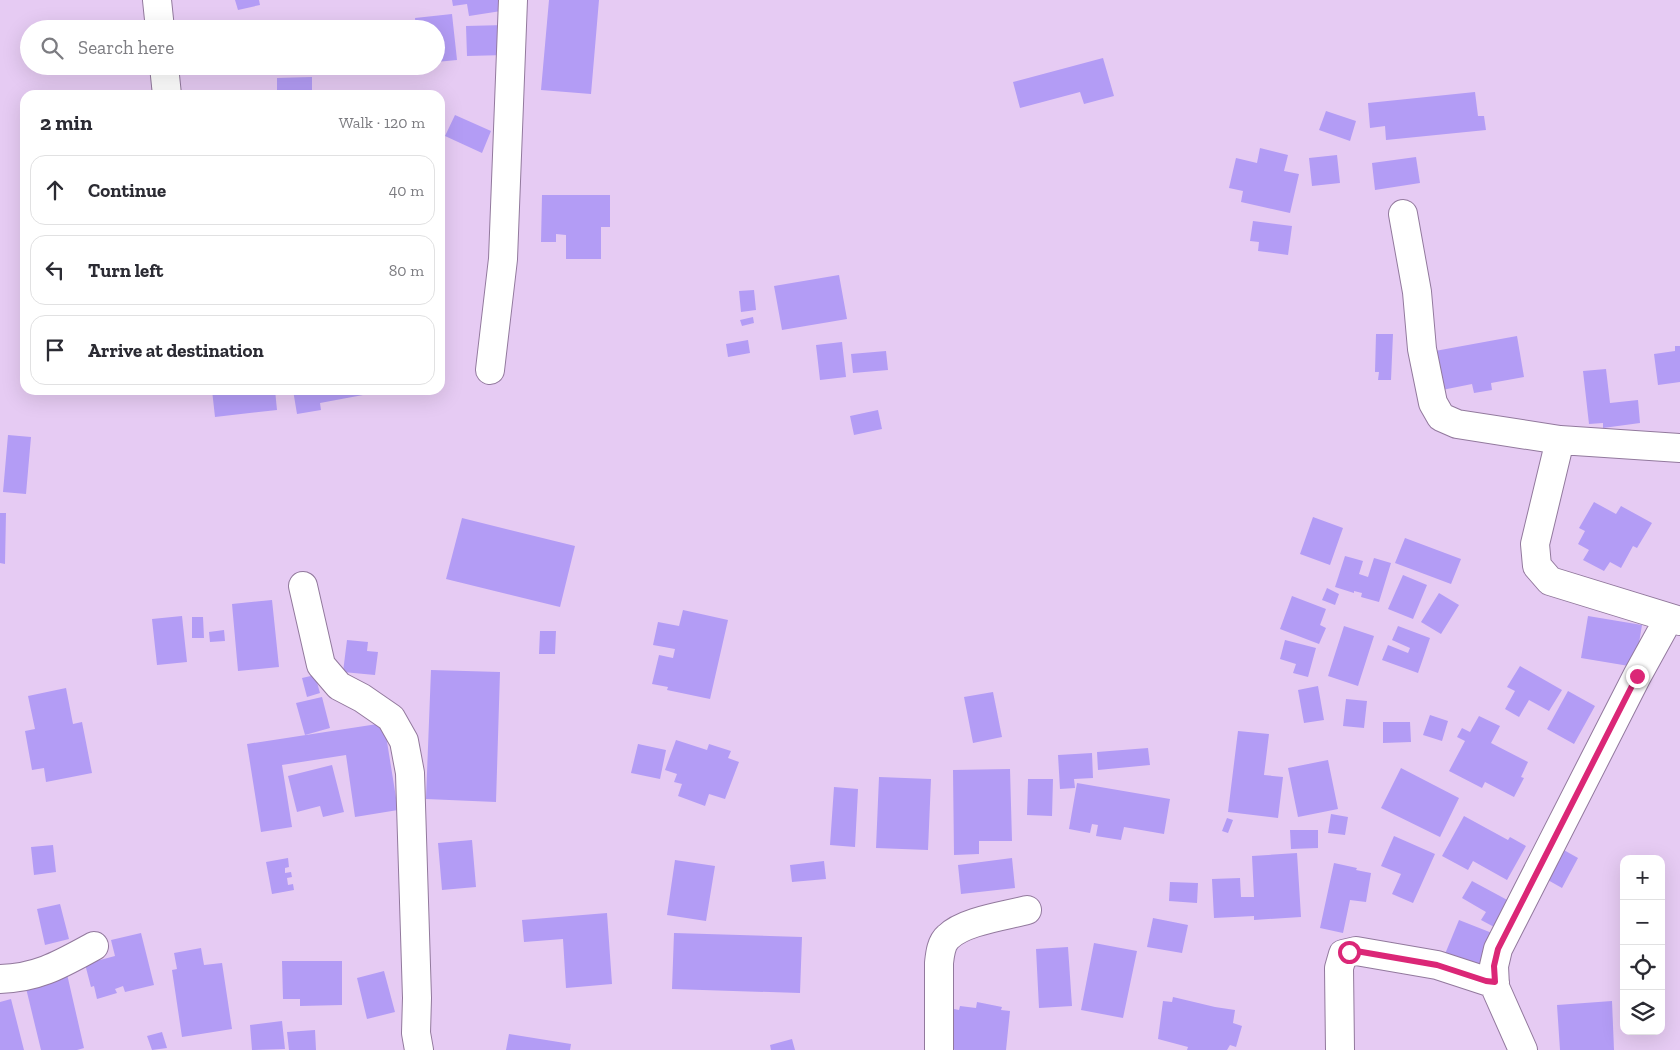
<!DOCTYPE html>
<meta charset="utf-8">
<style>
body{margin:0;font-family:"Zilla Slab",serif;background:#f2f2f3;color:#2b2b33}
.controls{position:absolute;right:15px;bottom:15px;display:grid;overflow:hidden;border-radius:10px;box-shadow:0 5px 20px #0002}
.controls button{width:45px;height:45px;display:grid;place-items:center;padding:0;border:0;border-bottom:1px solid #e1e1e2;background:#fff;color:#2b2b33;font:25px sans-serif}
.stop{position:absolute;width:15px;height:15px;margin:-11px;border:4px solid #db2777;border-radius:50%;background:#fff}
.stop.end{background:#db2777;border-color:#fff;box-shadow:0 1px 5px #0008}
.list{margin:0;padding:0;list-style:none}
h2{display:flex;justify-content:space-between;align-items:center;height:65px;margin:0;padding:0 20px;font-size:21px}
h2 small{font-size:16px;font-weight:400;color:#7c7c81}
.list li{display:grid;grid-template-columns:32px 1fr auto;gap:15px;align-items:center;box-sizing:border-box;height:70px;margin:0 10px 10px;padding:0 10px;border:1px solid #e1e1e2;border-radius:15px}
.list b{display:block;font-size:19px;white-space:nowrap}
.list em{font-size:16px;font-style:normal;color:#7c7c81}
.icon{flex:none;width:28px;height:28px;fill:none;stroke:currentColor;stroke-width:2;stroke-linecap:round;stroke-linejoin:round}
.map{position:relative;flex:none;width:1680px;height:1050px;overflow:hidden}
.search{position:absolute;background:#fff;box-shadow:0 5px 20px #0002;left:20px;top:20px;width:425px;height:55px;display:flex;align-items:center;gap:12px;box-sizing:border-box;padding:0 18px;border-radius:28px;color:#7c7c81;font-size:19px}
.panel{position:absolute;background:#fff;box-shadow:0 5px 20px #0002;left:20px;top:90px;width:425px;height:305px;border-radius:15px}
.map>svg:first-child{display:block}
.building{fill:#b39cf5}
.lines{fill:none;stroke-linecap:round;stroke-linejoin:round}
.minor-casing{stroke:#92799d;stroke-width:30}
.minor{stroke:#fff;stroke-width:28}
.route{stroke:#db2777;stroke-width:6}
</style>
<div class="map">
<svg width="1680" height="1050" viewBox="0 0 1680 1050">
<rect width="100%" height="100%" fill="#e6cbf3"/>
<path class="building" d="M235,0h24l1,5 -22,5z
M452,0h47l2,11 -32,5 -2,-12 -14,2z
M549,0h50l-8,94 -50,-4z
M452,14l5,46 -21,2v-33h-20l-1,-11z
M505,25l1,30 -39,1 -1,-30z
M1103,58l11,38 -30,8 -4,-12 -60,16 -7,-26z
M312,77v18h-35v-17z
M1475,92l3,24h6l2,14 -100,10 -1,-14 -15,2 -2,-25z
M1326,111l30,10 -6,20 -31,-11z
M455,115l36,16 -9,22 -37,-17z
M1260,148l28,7 -4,16 15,3 -9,39 -49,-11 2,-11 -14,-3 7,-30 21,5z
M1337,155l3,28 -28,3 -3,-28z
M1416,157l4,26 -45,7 -3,-27z
M542,195h68v32h-9v32h-35v-24l-10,-1v8h-15z
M1253,221l39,5 -4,29 -30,-4 1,-9 -9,-1z
M839,275l8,44 -65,11 -8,-44z
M754,290l2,20 -15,2 -2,-21z
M753,317l1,6 -12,3 -2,-6z
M1376,334h17l-2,46h-13l1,-8h-4z
M1517,336l7,41 -33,6 1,7 -18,3 -2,-9 -30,6 -7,-39z
M748,340l2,13 -22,4 -2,-13z
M842,342l4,35 -26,3 -4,-35z
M1675,346h5v36l-22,3 -4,-31 21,-3z
M886,351l2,19 -35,3 -2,-19z
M1606,369l4,34 28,-3 2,23 -37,5v-5l-14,1 -6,-53z
M212,390h63l2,20 -62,7z
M293,390h69l1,5 -43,8 1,7 -24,4z
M878,410l4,19 -28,6 -4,-19z
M8,435l23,2 -5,57 -23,-2z
M1594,502l22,12 5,-8 31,17 -15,25 -4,-2 -12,22 -11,-6 -6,9 -21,-11 6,-10 -11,-6 7,-13 -6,-3z
M0,513h6l-1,51 -5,-1z
M1313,517l30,11 -13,37 -30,-11z
M462,518l113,28 -15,61 -114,-28z
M1405,538l56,21 -10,25 -56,-21z
M1345,556l18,5 -4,13 9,3 6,-19 17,5 -12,39 -18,-5 1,-4 -8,-2v2l-19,-6z
M1403,575l24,10 -14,34 -25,-10z
M1327,588l12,6 -4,11 -13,-5z
M1439,593l20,12 -18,29 -20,-12z
M1292,596l34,13 -6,16 6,3 -7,16 -39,-15z
M272,600l7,67 -41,4 -6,-67z
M683,610l45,10 -18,79 -43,-9 1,-3 -16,-3 7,-29 14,3 2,-9 -22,-4 5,-23 21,4z
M182,616l5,46 -30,3 -5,-46z
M1588,616l54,9 -7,42 -54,-9z
M192,617h11l1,21h-12z
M1344,626l30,10 -16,50 -30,-10z
M1398,626l32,12 -12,35 -36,-13 6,-15 20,8 2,-5 -18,-8z
M224,630l1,11 -15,1 -1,-10z
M540,631h16l-1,23h-16z
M347,640l21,2 -1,9 11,1 -3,23 -32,-3z
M1285,640l31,8 -8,29 -15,-4 3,-9 -16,-5z
M1520,666l42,24 -13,21 -20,-11 -10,17 -14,-8 10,-18 -8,-4z
M431,670l69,2 -4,130 -70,-3z
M315,675l5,18 -13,4 -5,-19z
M1318,686l6,34 -20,3 -6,-33z
M66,688l7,36 9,-2 10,51 -46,9 -2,-14 -12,2 -7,-39 10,-2 -7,-33z
M1568,691l27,15 -21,38 -27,-15z
M993,692l9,45 -29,6 -9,-46z
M322,697l8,31 -25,7 -9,-32z
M1346,699l21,2 -3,27 -21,-2z
M1430,715l18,6 -6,20 -19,-6z
M1479,716l21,10 -9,17 37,19 -7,15 3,1 -10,19 -29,-15 -3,6 -33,-17 16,-30 -8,-4 5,-9 8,4z
M1383,722h27l1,20 -28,1z
M384,723l14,87 -43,7 -9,-62 -64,10 10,62 -31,5 -14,-88z
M1238,731l31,3 -5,41 19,2 -5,41 -50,-6z
M676,740l31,10 2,-6 22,7 -3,7 11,4 -14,37 -16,-5 -4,12 -27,-10 4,-12 -8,-2 3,-8 -12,-4z
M638,744l28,6 -6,29 -29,-6z
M1148,748l2,17 -52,5 -1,-18z
M1092,753l1,25 -19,1 1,9 -15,1 -2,-34z
M1328,760l10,49 -40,8 -10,-49z
M332,765l12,47 -21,5 -3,-11 -23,6 -9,-36z
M1401,768l58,30 -19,39 -59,-29z
M1010,769l2,72h-33v13l-25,1 -1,-85z
M879,777l52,2 -3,71 -52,-2z
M1028,779h25l-1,37 -25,-1z
M1077,783l93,16 -6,35 -40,-7 -3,13 -25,-4 2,-11 -6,-1 -2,9 -21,-4z
M834,787l24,2 -3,58 -25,-2z
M1331,814l17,3 -3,18 -17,-2z
M1464,816l44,24 2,-3 16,9 -19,34 -34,-19 -5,9 -26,-14z
M1227,818l6,2 -5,13 -6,-2z
M1290,830h28v18l-27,1z
M1394,836l41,18 -22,49 -21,-9 9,-20 -20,-8z
M472,840l4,47 -34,3 -4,-47z
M53,845l3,27 -22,3 -3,-28z
M1562,849l16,9 -16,30 -16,-9z
M1297,853l4,64 -47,3v-4l-40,2 -2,-39 28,-1 1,19h13l-2,-41z
M288,858l1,9 -4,1v5l6,-1 1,5 -5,1 1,7 5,-1 1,6 -22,4 -6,-32z
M1012,858l3,30 -54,6 -3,-29z
M675,860l40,6 -9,55 -39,-6z
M824,861l2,18 -34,3 -2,-17z
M1334,863l23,5 -1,2 15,3 -5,29 -16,-2 -7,33 -23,-5z
M1472,881l39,21 -15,26 -15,-8 5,-8 -24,-14z
M1170,882l28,1 -1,20 -28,-2z
M60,904l9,35 -24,6 -8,-36z
M607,913l5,71 -46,4 -3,-49 -39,3 -2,-22z
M1153,918l35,7 -6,28 -35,-6z
M1459,920l33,13 -14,34 -33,-13z
M141,933l13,52 -29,7 -2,-6 -8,3 2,4 -20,6 -3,-13 -3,1 -6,-23 30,-8 -4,-16z
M674,933l128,4 -2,56 -128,-4z
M1094,943l43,8 -14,67 -42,-8z
M1068,947l4,59 -33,2 -3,-59z
M201,948l3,17 18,-2 10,66 -50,8 -10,-67 5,-1 -3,-16z
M282,961h60v44l-42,1v-7h-17z
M384,971l11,41 -28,7 -10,-41z
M67,974l17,74 -7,2h-36l-16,-66z
M1173,997l42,10 20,3 -2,13 9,3 -6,21 -6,-2 -3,5h-40l1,-3 -30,-8 5,-38 9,1z
M11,999l13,51h-24v-48z
M1612,1001l2,49h-54l-3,-45z
M977,1002l25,5 -1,3 9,1 -4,39h-51l-8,-3 7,-38 5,1 1,-4 16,2z
M282,1021l3,28 -33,1 -2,-25z
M315,1030l1,20h-27l-2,-18z
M162,1032l5,16 -15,2 -5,-14z
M509,1034l62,10 -1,6h-64z
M792,1039l3,11h-24l-1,-5z"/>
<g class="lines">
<defs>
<path id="minor" d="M157,0l3,29
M164,66l3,29
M1403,214l14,78 5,57 11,54 8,14 16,7 103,16 120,8
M490,370l13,-111 10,-259
M1560,440l-25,104 2,22 13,15 130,40
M303,586l18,79 18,21 23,12 29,20 13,23 6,32 7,225 -1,35 3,17
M0,979c38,-1 61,-15 94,-33
M939,1050v-87c1,-9 2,-20 9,-26 16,-16 57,-21 79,-27
M1340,1050l-1,-82 4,-14 13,-3 81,14 49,16 9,1
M1523,1050l-28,-63 -1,-21 4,-17 139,-273 32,-58"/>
</defs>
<use href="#minor" class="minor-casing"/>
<use href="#minor" class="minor"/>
</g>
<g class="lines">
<path class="route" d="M1349,952l7,-1 81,14 49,16 9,1 -1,-16 4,-17 139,-273"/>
</g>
</svg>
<div class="controls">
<button>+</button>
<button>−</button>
<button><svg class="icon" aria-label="locate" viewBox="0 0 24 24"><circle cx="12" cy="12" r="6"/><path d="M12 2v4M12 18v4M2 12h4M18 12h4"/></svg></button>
<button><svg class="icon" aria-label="layers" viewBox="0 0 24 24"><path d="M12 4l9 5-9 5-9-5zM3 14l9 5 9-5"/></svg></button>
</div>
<div class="stop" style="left:1349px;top:952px"></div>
<div class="stop end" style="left:1637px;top:676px"></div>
<div class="search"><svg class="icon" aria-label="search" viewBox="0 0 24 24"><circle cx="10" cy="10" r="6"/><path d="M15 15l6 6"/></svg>Search here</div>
<section class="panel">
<h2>2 min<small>Walk · 120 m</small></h2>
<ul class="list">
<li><svg class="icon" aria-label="ahead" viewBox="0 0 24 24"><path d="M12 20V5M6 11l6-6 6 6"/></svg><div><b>Continue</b></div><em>40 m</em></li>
<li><svg class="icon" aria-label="left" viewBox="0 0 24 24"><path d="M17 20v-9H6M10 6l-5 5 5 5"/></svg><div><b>Turn left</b></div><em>80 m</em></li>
<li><svg class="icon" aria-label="arrive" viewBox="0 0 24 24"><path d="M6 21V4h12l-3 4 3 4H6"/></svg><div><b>Arrive at destination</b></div></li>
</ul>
</section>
</div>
